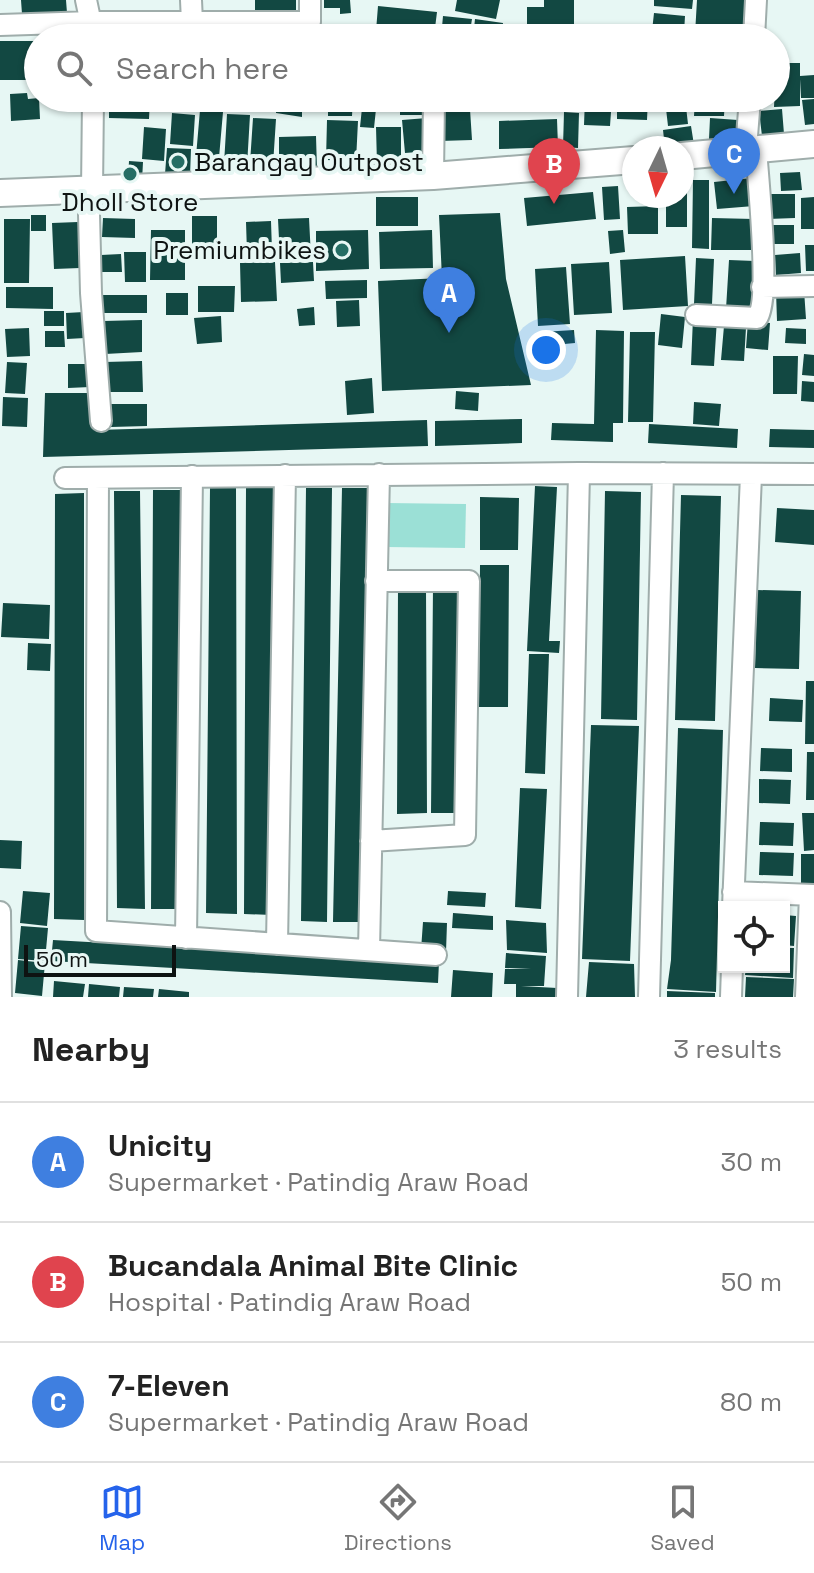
<!DOCTYPE html>
<meta charset="utf-8">
<style>
body{margin:0;font-family:"Space Grotesk",sans-serif;background:#f6f6f6;color:#222}
.controls{position:absolute;right:24px;bottom:24px;display:grid;overflow:hidden;border-radius:0px;box-shadow:0 2px 6px #0004}
.controls button{width:72px;height:72px;display:grid;place-items:center;padding:0;border:0;border-bottom:2px solid #e0e0e0;background:#fff;color:#222;font:40px sans-serif}
.compass{position:absolute;left:622px;top:136px;width:72px;height:72px;border-radius:50%;background:#fff;box-shadow:0 2px 6px #0004;rotate:185deg}
.scale{position:absolute;left:24px;bottom:20px;width:152px;box-sizing:border-box;padding-left:8px;border:4px solid #0e1312;border-top:0;font-size:22px;line-height:28px;white-space:nowrap;color:#0e1312;-webkit-text-stroke:6px #e7f7f4;paint-order:stroke}
.you{position:absolute;left:546px;top:350px;width:28px;height:28px;margin:-20px;border:6px solid #fff;border-radius:50%;background:#1a73e8;box-shadow:0 0 0 12px #1a73e833}
.badge{display:grid;place-items:center;width:52px;height:52px;border-radius:50%;background:#2563eb;color:#fff;font-size:26px;font-weight:700}
.pin{position:absolute;translate:-50% -66px;filter:drop-shadow(0 2px 4px #0008)}
.pin::after{content:'';position:absolute;top:42px;width:28px;height:24px;background:inherit;clip-path:polygon(0 0,100% 0,50% 100%)}
.list{margin:0;padding:0;list-style:none}
h2{display:flex;justify-content:space-between;align-items:center;height:104px;margin:0;padding:0 32px;font-size:34px}
h2 small{font-size:26px;font-weight:400;color:#767676}
.list li{display:grid;grid-template-columns:52px 1fr auto;gap:24px;align-items:center;box-sizing:border-box;height:120px;padding:0 32px;border-top:2px solid #e0e0e0}
.list b{display:block;font-size:30px;white-space:nowrap}
.list p{margin:0;font-size:26px;white-space:nowrap;color:#767676}
.list em{font-size:26px;font-style:normal;color:#767676}
.icon{flex:none;width:44px;height:44px;fill:none;stroke:currentColor;stroke-width:2;stroke-linecap:round;stroke-linejoin:round}
.map{position:relative;flex:none;width:814px;height:997px;overflow:hidden}
.search{position:absolute;background:#fff;box-shadow:0 2px 6px #0004;left:24px;right:24px;top:24px;height:88px;display:flex;align-items:center;gap:20px;box-sizing:border-box;padding:0 28px;border-radius:44px;color:#767676;font-size:30px}
.sheet{height:464px;background:#fff}
nav{display:flex;justify-content:space-around;align-items:center;box-sizing:border-box;height:112px;border-top:2px solid #e0e0e0;background:#fff;font-size:22px;color:#767676}
nav a{display:grid;justify-items:center;gap:4px}
nav .on{color:#2563eb}
.map>svg:first-child{display:block}
.green{fill:#9be0d6}
.building{fill:#124842}
.lines{fill:none;stroke-linecap:round;stroke-linejoin:round}
.minor-casing{stroke:#9fadab;stroke-width:24}
.major-casing{stroke:#9fadab;stroke-width:30}
.minor{stroke:#fff;stroke-width:20}
.major{stroke:#fff;stroke-width:26}
.poi-dot{fill:#256d64;stroke:#e7f7f4;stroke-width:3}
.labels{text-anchor:middle;stroke-width:8;stroke-linejoin:round;paint-order:stroke}
.poi-label{font-size:26px;fill:#0e1312;stroke:#e7f7f4;text-anchor:start}
</style>
<div class="map">
<svg width="814" height="997" viewBox="0 0 814 997">
<rect width="100%" height="100%" fill="#e7f7f4"/>
<path class="green" d="M386,503l80,1 -1,44 -79,-1z"/>
<path class="building" d="M21,0h45l1,13 -45,1z
M255,0h41v11l-41,-1z
M324,0h26l1,13 -11,1v-6h-16z
M457,0h43l-4,19 -41,-8z
M544,0h30v32h-47v-25h17z
M654,0h39l-1,9 -38,-3z
M697,0h52l-2,37 -52,-3z
M378,6l59,6 -3,24 -58,-5z
M654,13l31,3 -1,17 -32,-2z
M443,16l29,3 -3,19h-28z
M475,19l28,4 -1,15h-29z
M0,41h38v39h-38z
M776,63h24v13l14,-1v23h-13l-1,-19v27l-26,1z
M27,93l1,6 11,-1 1,21 -29,2 -1,-27z
M109,98h41l-1,21 -40,-1z
M195,98h27v10l-27,-2z
M276,98h35l-1,14h-8v5l-26,-4z
M328,98h25l-1,18h-24z
M585,98h27l-2,28 -26,-1z
M617,98h31l-1,22 -30,-1z
M685,98l3,26 -20,2 -3,-26z
M695,98h30l-1,18h-30z
M814,99v25l-9,1 -3,-25z
M400,100h30v15h-30z
M362,108l14,1 -2,19 -14,-1z
M470,109l2,31 -32,1 -2,-30z
M782,109l2,25 -22,2 -3,-25z
M200,110l23,2 -5,57 -23,-1z
M564,112l15,1 -1,35 -15,-1z
M172,113l23,2 -2,31 -23,-2z
M227,114l23,1 -3,51 -23,-2z
M253,118l23,1 -3,46 -23,-2z
M427,118l3,33 -25,2 -3,-33z
M710,118l28,2v20l-29,-1z
M557,119l1,28 -59,2v-28z
M327,120l31,1 -2,40 -30,-1z
M691,126l3,19 -29,3 -2,-18z
M144,127l22,2 -2,32 -22,-2z
M376,127h25v36l-24,1z
M316,136l1,33h-23v-14h-15v-18z
M167,148l24,1 -1,27 -25,-2z
M129,161l14,1 -1,19 -14,-1z
M800,172l2,18 -21,1 -1,-18z
M752,178l2,28 -37,3 -3,-27z
M693,180h16v69l-17,-1z
M682,184h5v43h-21v-31h16z
M618,186l2,33 -16,1 -2,-33z
M593,192l3,27 -69,7 -3,-28z
M768,194h27v24l-27,1z
M641,196h21l1,9 -22,-1z
M376,197h42v29h-42z
M814,197v32h-13v-31z
M658,206v28h-30l-1,-27z
M500,213l6,66 25,106 -149,6 -4,-110 64,-3 -3,-63z
M31,215h15v16h-15z
M192,216h25v33l-25,-1z
M103,218l32,1v19l-33,-1z
M309,218l2,39 -31,2 -2,-40z
M712,218l42,1 -1,31h-42z
M4,219h26l-1,64h-25z
M271,221l1,30 -25,2 -1,-31z
M78,222l2,46 -26,1 -2,-46z
M768,225h26v19h-26z
M151,230h34v50h-35z
M368,230l1,39 -53,2v-40z
M432,230l1,38 -53,1 -1,-37z
M623,230l2,22 -15,2 -2,-23z
M805,245h9v26h-8z
M124,252h22v30h-21z
M800,253l1,20 -25,2 -1,-20z
M121,254l1,18h-21v-17z
M685,256l3,50 -65,4 -3,-50z
M696,258l18,1 -2,45h-18z
M729,260l26,1 -3,50 -26,-2z
M275,262l2,39 -36,1 -1,-39z
M313,262l1,19 -33,2 -1,-20z
M609,262l3,51 -38,2 -3,-51z
M566,267l4,57 -32,2 -3,-57z
M367,280v18l-41,1 -1,-18z
M198,286h37l-1,26h-36z
M6,287h47v22l-47,-1z
M804,290l2,29 -29,2 -1,-30z
M166,293h22v22h-22z
M100,295h47v18h-46z
M359,300l1,26 -23,1 -1,-26z
M314,307l1,18 -16,1 -2,-17z
M44,311h20v15h-20z
M84,312l1,26 -18,1 -1,-26z
M661,314l24,3 -3,31 -24,-3z
M221,316l1,26 -25,2 -3,-26z
M693,318l24,1 -3,47 -23,-1z
M142,320v32l-37,2 -1,-33z
M748,321l22,2 -2,27 -22,-2z
M724,326l22,2 -2,33 -23,-1z
M29,328l1,28 -23,1 -2,-28z
M786,328l20,1v15l-21,-1z
M574,330l1,13 -32,3 -1,-14z
M596,330l28,1 -1,92h-10v19l-62,-2 1,-17 42,1z
M45,331h19l1,16h-20z
M630,332h25l-2,90h-25z
M804,354l10,1v21l-12,-1z
M773,356h25l-1,38h-24z
M142,361l1,31h-37l-1,-30z
M7,362l20,1 -2,31 -20,-1z
M68,364h22v23l-22,1z
M372,378l2,35 -27,2 -2,-34z
M802,381l12,1v20l-13,-1z
M456,391l23,2 -1,18 -23,-2z
M45,393h51l1,37 330,-10 1,26 -385,11z
M3,397l25,1 -1,29 -25,-1z
M694,402l27,2 -2,22 -26,-2z
M110,404h37v22l-36,1z
M522,419v24l-87,3v-25z
M649,424l89,5 -1,19 -89,-5z
M770,429l44,1v18l-45,-1z
M535,486l22,1 -8,154h11l-1,12 -32,-2z
M236,487l1,427 -31,-1 4,-425z
M246,488h29l-3,427 -28,-1z
M306,488h26l-5,434 -26,-1z
M342,488h26l-9,434h-26z
M153,490h28l-2,419h-28z
M114,491h26l5,418 -28,-1z
M605,491l36,1 -4,228 -36,-1z
M84,493v427l-30,-1 1,-425z
M681,495l40,1 -6,225 -40,-1z
M480,497l39,1 -1,52h-38z
M777,508l37,2v35l-39,-3z
M480,565h29l-1,142h-29z
M398,587l28,1 1,225 -30,1z
M433,587h26l-1,226h-27z
M757,590l44,1 -2,78 -44,-1z
M3,603l47,2 -1,34 -48,-2z
M28,643l23,1 -1,27 -23,-1z
M529,654h20l-4,120 -20,-1z
M806,681h8v63h-9z
M770,698l33,2 -1,22 -33,-1z
M591,725l48,1 -9,235 -48,-2z
M678,728l45,2 -7,262 -49,-3 4,-29z
M761,748l31,1v23l-32,-1z
M807,752h7v48h-8z
M759,779l32,1 -1,24 -31,-1z
M520,788l27,1 -6,120 -26,-2z
M802,813h12v37l-10,1z
M760,822l34,1 -1,23 -34,-1z
M0,840l22,1 -1,28 -21,-1z
M760,852l34,1 -1,23 -34,-1z
M801,854h13v30h-13z
M23,891l27,2 -3,33 -27,-3z
M448,891l38,2 -1,14 -38,-2z
M453,913l40,3v14l-41,-2z
M784,915l12,1 -2,30 -10,-1z
M506,920l40,3 1,30 -40,-3z
M423,922l24,1 -1,29 -25,-2z
M21,926l27,2 -3,33 -27,-2z
M53,940l386,22 -1,21 -387,-22z
M784,948h10l-1,30 -48,-3 1,-8h38z
M506,953l40,3 -2,30h-23l36,2 -1,9h-40v-13h-12l1,-15h26l-26,-1z
M18,960l27,3 -3,33 -27,-3z
M589,962l45,2 1,33h-49z
M453,970l40,3 -1,24h-41z
M746,977l48,2 -1,18h-48z
M54,981l31,3 -2,13h-30z
M89,984l31,3 -1,10h-31z
M124,987l30,2 -1,8h-30z
M159,989l30,3v5h-31z
M667,991l48,2v4h-48z"/>
<g class="lines">
<defs>
<path id="minor" d="M86,0l8,38
M191,0l1,22
M0,25l92,-3h218v-22
M754,38l2,-38
M93,98l-1,93 -3,23 2,79 10,128
M746,149l4,-51
M433,176l1,-78
M762,287l52,-1
M696,315l61,3c14,-17 1,-140 -1,-169
M65,478l514,-5 235,1
M98,478l-2,453 340,24
M371,841l94,-6 4,-254h-93
M733,892l81,3
M733,907l18,-432
M0,912l1,85
M186,938l6,-462
M277,944l8,-469
M369,950l10,-476
M567,997l12,-524
M649,997l14,-524
M731,997l1,-30
M806,997l4,-102"/>
<path id="major" d="M682,156l132,-12
M0,193l433,-17 201,-16"/>
</defs>
<use href="#minor" class="minor-casing"/>
<use href="#major" class="major-casing"/>
<use href="#minor" class="minor"/>
<use href="#major" class="major"/>
</g>
<g class="poi-dot">
<circle cx="178" cy="162" r="8"/>
<circle cx="130" cy="174" r="8"/>
<circle cx="342" cy="250" r="8"/>
</g>
<g class="labels">
<g class="poi-label">
<text x="194" y="171">Barangay Outpost</text>
<text x="130" y="211" text-anchor="middle">Dholl Store</text>
<text x="326" y="259" text-anchor="end">Premiumbikes</text>
</g>
</g>
</svg>
<div class="controls">
<button><svg class="icon" aria-label="locate" viewBox="0 0 24 24"><circle cx="12" cy="12" r="6"/><path d="M12 2v4M12 18v4M2 12h4M18 12h4"/></svg></button>
</div>
<svg class="compass" viewBox="-18 -18 36 36"><path d="M0-13l5 13h-10z" fill="#e53935"/><path d="M0 13l5-13h-10z" fill="#767676"/></svg>
<div class="scale">50 m</div>
<div class="you"></div>
<div class="pin badge" style="left:449px;top:333px;background:#3f7fe0">A</div>
<div class="pin badge" style="left:554px;top:204px;background:#e0444e">B</div>
<div class="pin badge" style="left:734px;top:194px;background:#3f7fe0">C</div>
<div class="search"><svg class="icon" aria-label="search" viewBox="0 0 24 24"><circle cx="10" cy="10" r="6"/><path d="M15 15l6 6"/></svg>Search here</div>
</div>
<section class="sheet">
<h2>Nearby<small>3 results</small></h2>
<ul class="list">
<li><span class="badge" style="background:#3f7fe0">A</span><div><b>Unicity</b><p>Supermarket · Patindig Araw Road</p></div><em>30 m</em></li>
<li><span class="badge" style="background:#e0444e">B</span><div><b>Bucandala Animal Bite Clinic</b><p>Hospital · Patindig Araw Road</p></div><em>50 m</em></li>
<li><span class="badge" style="background:#3f7fe0">C</span><div><b>7-Eleven</b><p>Supermarket · Patindig Araw Road</p></div><em>80 m</em></li>
</ul>
</section>
<nav>
<a class="on"><svg class="icon" aria-label="map" viewBox="0 0 24 24"><path d="M3 6l6-2 6 2 6-2v14l-6 2-6-2-6 2zM9 4v14M15 6v14"/></svg>Map</a>
<a><svg class="icon" aria-label="directions" viewBox="0 0 24 24"><path d="M12 3l9 9-9 9-9-9zM9 14v-3h6M13 9l2 2-2 2"/></svg>Directions</a>
<a><svg class="icon" aria-label="saved" viewBox="0 0 24 24"><path d="M7 4h10v16l-5-4-5 4z"/></svg>Saved</a>
</nav>
